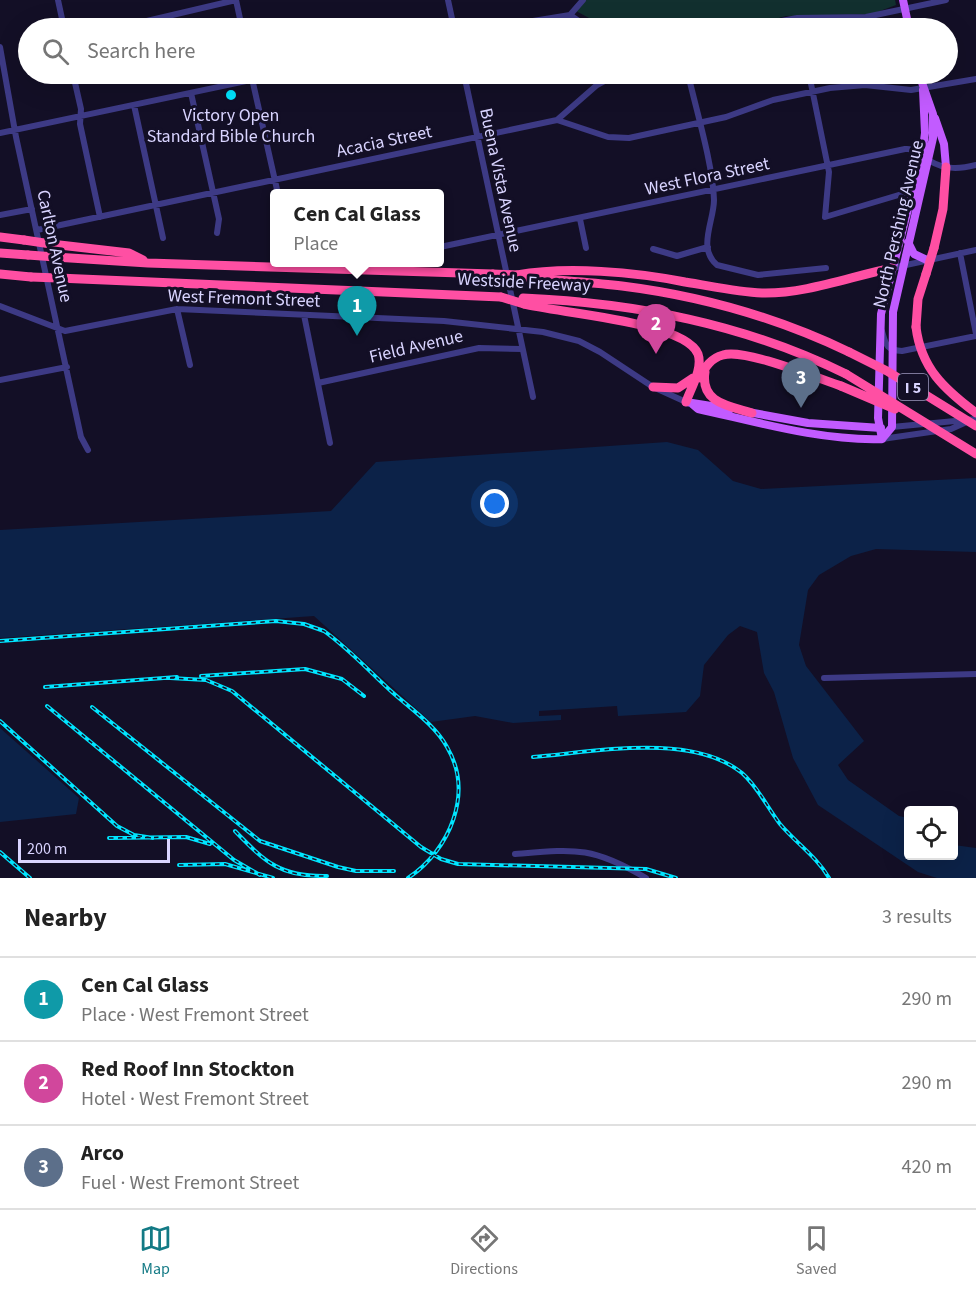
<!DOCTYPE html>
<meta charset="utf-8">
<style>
body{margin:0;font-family:"Source Sans 3",sans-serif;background:#f2f2f2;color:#222}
.controls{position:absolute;right:18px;bottom:18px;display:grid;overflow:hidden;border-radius:6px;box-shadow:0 6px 24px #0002}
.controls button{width:54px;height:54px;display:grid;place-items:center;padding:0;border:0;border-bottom:2px solid #e0e0e0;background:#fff;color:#222;font:30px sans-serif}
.scale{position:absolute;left:18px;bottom:15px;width:152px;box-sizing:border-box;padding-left:6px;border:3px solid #d9d4ff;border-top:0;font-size:16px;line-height:21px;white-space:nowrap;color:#d9d4ff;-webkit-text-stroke:4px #130f26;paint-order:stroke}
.you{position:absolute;left:495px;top:504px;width:21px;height:21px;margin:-15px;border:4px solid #fff;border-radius:50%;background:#1a73e8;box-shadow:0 0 0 9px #1a73e833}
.badge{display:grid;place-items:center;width:39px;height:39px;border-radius:50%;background:#137a85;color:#fff;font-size:20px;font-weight:700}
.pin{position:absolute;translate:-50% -50px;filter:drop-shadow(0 2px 3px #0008)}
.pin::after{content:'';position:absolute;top:32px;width:21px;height:18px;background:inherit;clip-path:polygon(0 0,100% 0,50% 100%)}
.popup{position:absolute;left:270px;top:189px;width:174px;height:78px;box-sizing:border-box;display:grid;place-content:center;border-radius:6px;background:#fff;filter:drop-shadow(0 2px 4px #0005);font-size:20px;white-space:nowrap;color:#767676}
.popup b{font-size:22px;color:#222}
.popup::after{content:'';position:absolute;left:50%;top:100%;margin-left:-12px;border:12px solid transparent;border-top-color:#fff}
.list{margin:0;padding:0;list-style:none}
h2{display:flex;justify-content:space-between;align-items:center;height:78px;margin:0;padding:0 24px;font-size:26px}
h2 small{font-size:20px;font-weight:400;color:#767676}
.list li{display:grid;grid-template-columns:39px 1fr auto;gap:18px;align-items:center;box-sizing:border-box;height:84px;padding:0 24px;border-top:2px solid #e0e0e0}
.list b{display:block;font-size:22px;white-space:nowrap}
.list p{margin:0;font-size:20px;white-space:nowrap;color:#767676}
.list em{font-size:20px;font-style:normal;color:#767676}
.icon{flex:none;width:33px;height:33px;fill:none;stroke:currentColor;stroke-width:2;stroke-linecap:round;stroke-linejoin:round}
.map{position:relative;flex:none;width:976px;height:878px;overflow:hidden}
.search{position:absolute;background:#fff;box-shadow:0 6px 24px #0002;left:18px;right:18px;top:18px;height:66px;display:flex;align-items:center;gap:15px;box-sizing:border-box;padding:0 21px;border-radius:33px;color:#767676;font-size:22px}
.sheet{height:330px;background:#fff}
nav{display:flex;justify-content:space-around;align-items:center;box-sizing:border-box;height:84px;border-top:2px solid #e0e0e0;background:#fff;font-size:16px;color:#767676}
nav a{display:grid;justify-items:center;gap:3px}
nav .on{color:#137a85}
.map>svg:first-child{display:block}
.green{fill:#12302f}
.water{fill:#0c2248}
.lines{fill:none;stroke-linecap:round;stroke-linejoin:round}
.minor{stroke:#3d3a85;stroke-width:6}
.major{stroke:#c25bff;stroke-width:8}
.highway{stroke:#ff4fa3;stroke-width:9}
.rail-casing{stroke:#00e5ff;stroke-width:4}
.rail{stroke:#130f26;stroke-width:1.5;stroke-dasharray:4.5;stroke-linecap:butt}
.highway-bridge{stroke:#ff4fa3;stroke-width:9}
.poi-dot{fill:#00e5ff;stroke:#130f26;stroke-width:2}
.labels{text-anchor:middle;stroke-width:6;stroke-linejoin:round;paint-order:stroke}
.shield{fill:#130f26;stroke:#9e99be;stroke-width:1.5}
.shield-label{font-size:16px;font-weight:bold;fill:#d9d4ff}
.poi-label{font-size:18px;fill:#d9d4ff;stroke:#130f26}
.street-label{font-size:18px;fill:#d9d4ff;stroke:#130f26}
</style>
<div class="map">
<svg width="976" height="878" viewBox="0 0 976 878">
<rect width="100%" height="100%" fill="#130f26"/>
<path class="green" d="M586,0h309l1,5 -24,9 -86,2 -43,12h-144l-10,-10 -13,-7z"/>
<path class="water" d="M667,442l31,8 35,31 28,8 215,-11v74l-100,-3 -25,7 -32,19 -11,15 -9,55 7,21 58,75 -26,24 10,15 51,36 9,2v38h46v-11l22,3v30h-39l-19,-6 -100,-67 -25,-47 -19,-66 -10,-19 -7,-41 -17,-6 -12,9 -24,30 -4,31 -14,16 -68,4 -1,-10 -78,5v5l22,-1v5l-48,3 -38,-7 -44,6 -117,-106 -314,22v-108l331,-19 45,-49z
M0,728l79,70 -3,16 -76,8z"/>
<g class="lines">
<path class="minor" d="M58,0l6,28
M236,0l6,28
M448,0l6,28
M570,15l19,13
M570,15l13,-15
M797,18l2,10
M117,28l119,-28
M489,28l81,-13
M746,28l51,-10 69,-1 80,-17
M0,47l16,90 65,300 7,13
M73,74l8,35 -1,15 20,93
M251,74l27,120
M464,74l69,323
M688,74c8,35 25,91 26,126 0,21 -17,48 3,65l41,10 68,-7
M809,74l20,98 -4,45 87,-26
M191,93l28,126 -2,14
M134,105l29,133
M557,120l51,17 21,1 97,-21 47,-17 57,-12 35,-3 46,5 65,-11
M0,133l280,-59
M0,215l32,-6
M580,219l6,29
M37,230l520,-110 40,-35 20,-11
M440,247l465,-98c12,-1 15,6 25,12 15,9 30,8 46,4
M653,249l24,7 31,-9
M960,253l16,81
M892,268l84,-18
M0,306l65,25 112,-22 267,12 99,11 36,9 21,11 53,35 33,15
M177,309l13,56
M304,315l26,128
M882,331c4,14 4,19 20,20l74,-15
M0,380l67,-13
M318,383l161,-35 43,1
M892,427l84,-8
M882,439l69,-10 20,-9
M824,678l152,-4
M515,854c60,-5 77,-8 131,24"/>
<path class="major" d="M903,0l6,28
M935,118l9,26 2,23
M908,242l6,12 13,6
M686,402l44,7
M691,403l7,6c59,13 123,32 184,30
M748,412l60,11 73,5
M882,439l10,-12 1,-115 40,-174v-24l-14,-40
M882,439l-4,-21 3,-104 41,-159 3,-22 -2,-43"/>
<path class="highway" d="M0,237l24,3
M51,244l78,9 14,7
M934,248l9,-39 3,-42
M0,253l28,2
M55,257l93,6 345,11
M0,274l31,3
M517,275c50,-9 118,-3 168,7 26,4 51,10 77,11 43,1 87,-16 130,-25
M526,277c32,4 64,5 96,9 80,10 154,31 227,66
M58,278l443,19
M523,298c113,5 221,26 323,76
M524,304c33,9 160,17 174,50 5,14 -7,34 -12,48
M916,327l2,-28 8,-25
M705,372c-5,31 24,34 47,41
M700,378c5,-11 11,-20 23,-23 21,-7 94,23 118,31
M653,387l25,1 15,-10"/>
<defs>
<path id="rail" d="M0,641l276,-20 28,3 20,7c25,18 46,41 68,61 19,17 43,33 55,55 27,46 3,103 -39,131
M201,676l104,-7 37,10 22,17
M170,678l36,2 26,11 189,156 20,12 17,5 188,5 30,9
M45,687l132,-10
M47,706l187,154 26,15
M92,707l168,134 78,26 18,4h38
M0,721l117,105 17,9 19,3
M533,757c61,-5 158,-25 209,16 16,14 25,34 38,51 16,19 37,33 49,54
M235,831c31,32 46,46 92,45
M109,838l77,-1 24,7
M0,852l30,26
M179,865l46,-1 48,14"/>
</defs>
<use href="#rail" class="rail-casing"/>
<use href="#rail" class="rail"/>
<path class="highway-bridge" d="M24,240l27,4
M28,255l27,2
M493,274l24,1
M926,274l8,-26
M31,277l27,1
M501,297l23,7
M916,327c5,41 28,62 60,86
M849,352l38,19 89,55
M846,374l130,80
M841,386l54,23"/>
</g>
<circle class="poi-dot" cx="231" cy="95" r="6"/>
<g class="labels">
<rect class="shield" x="898" y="374" width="30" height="26" rx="4.5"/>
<g class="shield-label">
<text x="913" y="393">I 5</text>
</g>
<g class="poi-label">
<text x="231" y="121">Victory Open<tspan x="231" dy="21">Standard Bible Church</tspan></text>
</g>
<g class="street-label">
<text transform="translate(384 141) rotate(-12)" y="6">Acacia Street</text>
<text transform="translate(707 176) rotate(-12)" y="6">West Flora Street</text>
<text transform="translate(501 180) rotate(78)" y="6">Buena Vista Avenue</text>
<text transform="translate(898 224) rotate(-77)" y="6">North Pershing Avenue</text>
<text transform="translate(55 246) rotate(78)" y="6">Carlton Avenue</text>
<text transform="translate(524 282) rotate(3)" y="6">Westside Freeway</text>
<text transform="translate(244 298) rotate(2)" y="6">West Fremont Street</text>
<text transform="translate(416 346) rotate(-13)" y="6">Field Avenue</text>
</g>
</g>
</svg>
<div class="controls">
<button><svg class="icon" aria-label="locate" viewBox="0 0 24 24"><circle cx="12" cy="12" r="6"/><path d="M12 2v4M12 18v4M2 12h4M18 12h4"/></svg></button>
</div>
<div class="scale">200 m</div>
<div class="you"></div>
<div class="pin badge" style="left:357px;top:336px;background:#0f9aa8">1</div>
<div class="popup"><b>Cen Cal Glass</b>Place</div>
<div class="pin badge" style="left:656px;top:354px;background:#d1479c">2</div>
<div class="pin badge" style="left:801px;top:408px;background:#5c6f8a">3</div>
<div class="search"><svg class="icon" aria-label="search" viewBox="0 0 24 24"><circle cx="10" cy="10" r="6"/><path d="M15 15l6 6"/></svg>Search here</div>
</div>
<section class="sheet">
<h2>Nearby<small>3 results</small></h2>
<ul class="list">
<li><span class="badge" style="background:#0f9aa8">1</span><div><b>Cen Cal Glass</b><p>Place · West Fremont Street</p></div><em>290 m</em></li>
<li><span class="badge" style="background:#d1479c">2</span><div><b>Red Roof Inn Stockton</b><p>Hotel · West Fremont Street</p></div><em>290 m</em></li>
<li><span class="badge" style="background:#5c6f8a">3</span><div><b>Arco</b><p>Fuel · West Fremont Street</p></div><em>420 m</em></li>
</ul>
</section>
<nav>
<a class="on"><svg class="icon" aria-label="map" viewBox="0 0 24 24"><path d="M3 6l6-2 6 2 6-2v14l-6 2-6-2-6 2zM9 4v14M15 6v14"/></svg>Map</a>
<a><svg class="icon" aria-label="directions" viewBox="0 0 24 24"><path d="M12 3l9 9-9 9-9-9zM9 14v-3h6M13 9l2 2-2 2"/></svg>Directions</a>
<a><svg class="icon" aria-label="saved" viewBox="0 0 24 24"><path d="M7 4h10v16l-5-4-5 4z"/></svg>Saved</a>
</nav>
